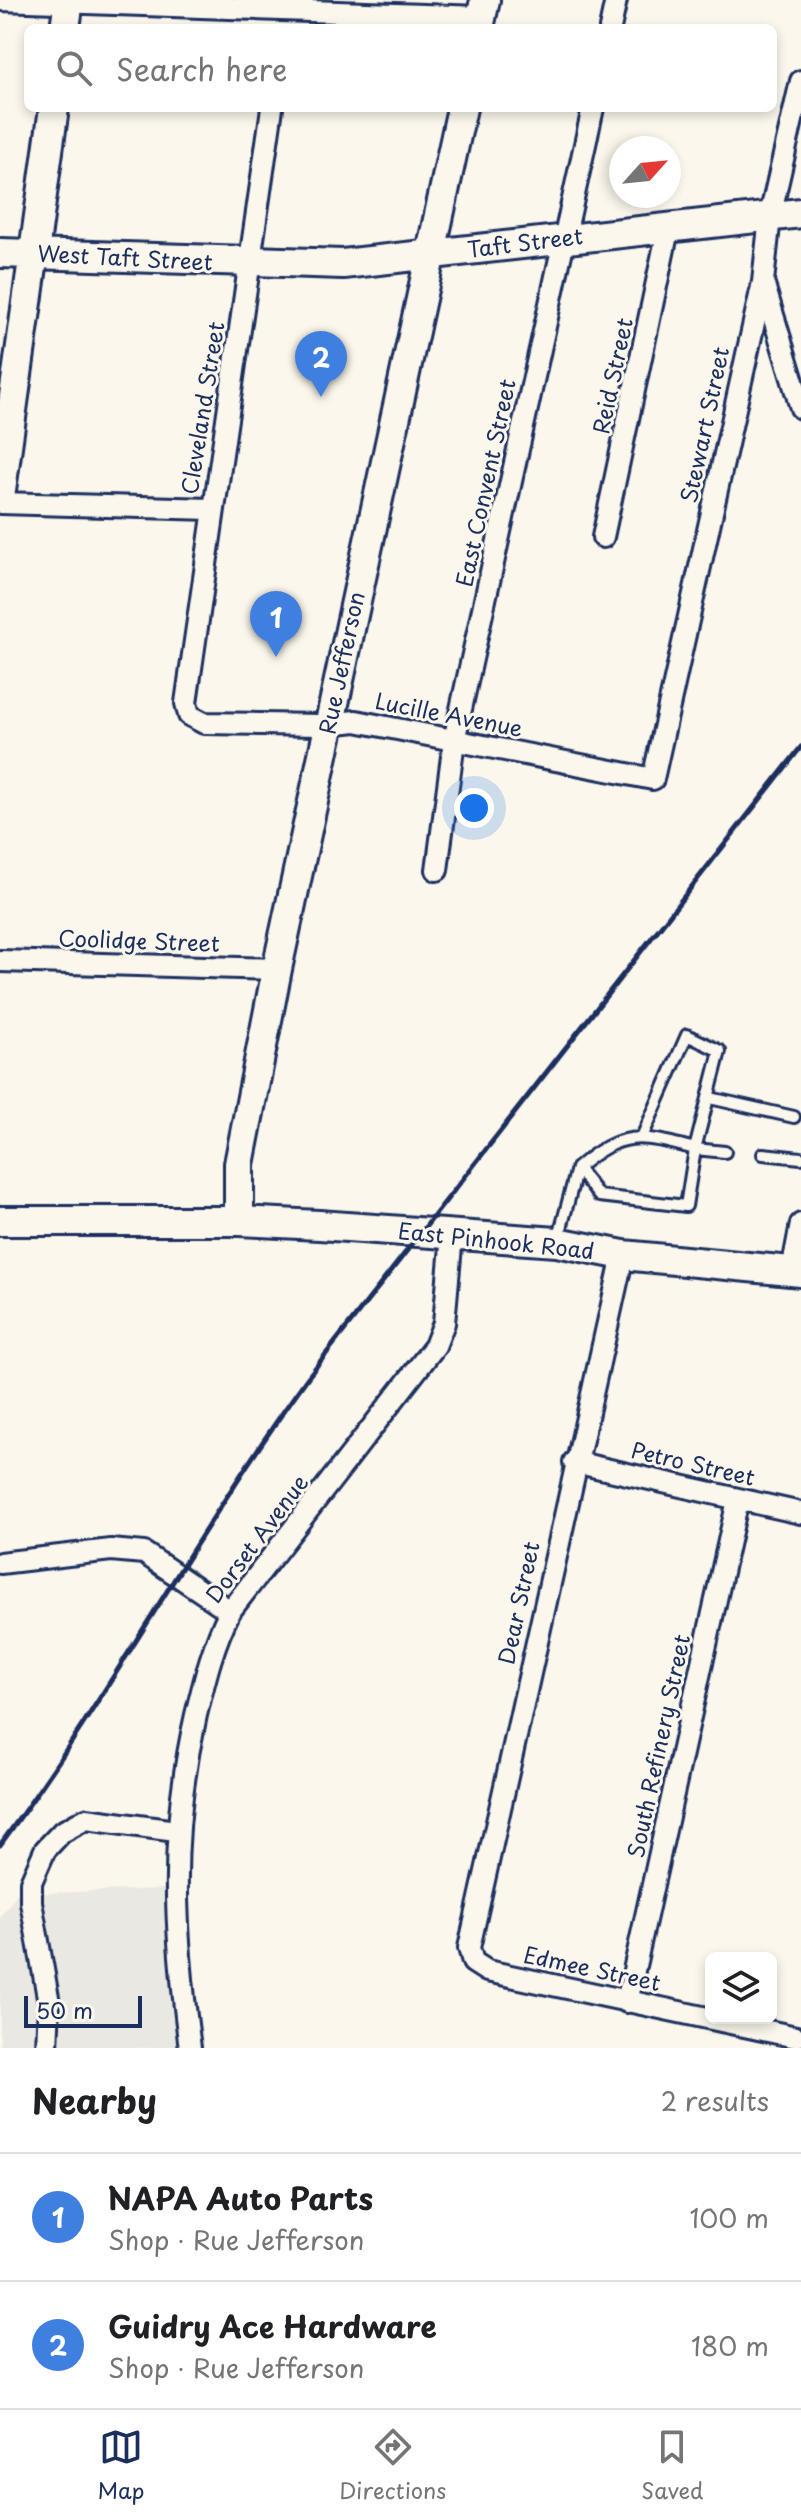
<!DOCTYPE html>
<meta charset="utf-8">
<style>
body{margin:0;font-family:"Playpen Sans",sans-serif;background:#f6f6f6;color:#202124}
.controls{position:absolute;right:24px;bottom:24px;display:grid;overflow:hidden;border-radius:12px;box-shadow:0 4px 12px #0003}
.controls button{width:72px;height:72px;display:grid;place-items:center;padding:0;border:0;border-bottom:2px solid #e0e0e0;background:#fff;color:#202124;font:40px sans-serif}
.compass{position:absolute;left:609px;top:136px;width:72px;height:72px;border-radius:50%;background:#fff;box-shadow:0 4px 12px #0003;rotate:63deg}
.scale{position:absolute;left:24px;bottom:20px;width:118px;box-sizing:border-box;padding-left:8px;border:4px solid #1b2f5e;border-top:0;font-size:22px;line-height:28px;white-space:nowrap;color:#1b2f5e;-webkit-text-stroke:6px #fbf7ec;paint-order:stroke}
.you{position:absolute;left:474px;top:808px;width:28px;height:28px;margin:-20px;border:6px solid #fff;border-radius:50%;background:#1a73e8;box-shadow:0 0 0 12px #1a73e833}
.badge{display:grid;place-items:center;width:52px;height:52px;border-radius:50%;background:#1b2f5e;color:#fff;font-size:26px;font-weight:700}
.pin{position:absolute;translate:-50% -66px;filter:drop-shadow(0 2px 4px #0008)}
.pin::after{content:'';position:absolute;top:42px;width:28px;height:24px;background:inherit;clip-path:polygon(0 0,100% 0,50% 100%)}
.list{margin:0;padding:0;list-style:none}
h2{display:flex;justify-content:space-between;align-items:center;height:104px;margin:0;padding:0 32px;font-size:34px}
h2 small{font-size:26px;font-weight:400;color:#757577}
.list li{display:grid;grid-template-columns:52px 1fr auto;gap:24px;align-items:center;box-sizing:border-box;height:128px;padding:0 32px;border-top:2px solid #e0e0e0}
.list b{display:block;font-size:30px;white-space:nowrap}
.list p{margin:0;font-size:26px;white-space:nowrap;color:#757577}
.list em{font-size:26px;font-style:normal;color:#757577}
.icon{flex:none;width:44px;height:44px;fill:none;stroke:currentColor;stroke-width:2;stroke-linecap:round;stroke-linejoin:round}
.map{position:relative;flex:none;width:801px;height:2048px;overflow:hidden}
.search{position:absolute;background:#fff;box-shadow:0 4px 12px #0003;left:24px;right:24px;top:24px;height:88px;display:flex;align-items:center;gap:20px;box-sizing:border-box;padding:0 28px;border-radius:12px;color:#757577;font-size:30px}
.sheet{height:360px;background:#fff}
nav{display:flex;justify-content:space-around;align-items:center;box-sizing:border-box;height:112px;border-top:2px solid #e0e0e0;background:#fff;font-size:22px;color:#757577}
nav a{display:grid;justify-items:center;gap:4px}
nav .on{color:#1b2f5e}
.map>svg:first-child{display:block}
.built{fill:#eae8e2}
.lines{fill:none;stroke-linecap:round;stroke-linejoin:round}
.lane-casing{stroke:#1b2f5e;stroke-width:16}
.street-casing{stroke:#1b2f5e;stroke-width:26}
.secondary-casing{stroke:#1b2f5e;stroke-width:34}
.lane{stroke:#fbf7ec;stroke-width:10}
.street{stroke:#fbf7ec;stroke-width:20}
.secondary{stroke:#fbf7ec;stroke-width:28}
.rail{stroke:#1b2f5e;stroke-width:5}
.labels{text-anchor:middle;stroke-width:6;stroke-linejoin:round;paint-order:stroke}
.street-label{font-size:22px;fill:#1b2f5e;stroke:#fbf7ec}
</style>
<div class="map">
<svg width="801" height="2048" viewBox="0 0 801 2048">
<rect width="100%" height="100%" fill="#fbf7ec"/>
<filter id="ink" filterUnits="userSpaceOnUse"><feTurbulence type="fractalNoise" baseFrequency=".0125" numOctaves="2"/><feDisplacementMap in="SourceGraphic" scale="16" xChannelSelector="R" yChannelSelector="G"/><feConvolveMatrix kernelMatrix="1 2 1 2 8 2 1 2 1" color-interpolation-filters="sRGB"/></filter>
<g filter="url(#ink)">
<path class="built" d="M189,1888l4,77 11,83h-204v-132l17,-22z"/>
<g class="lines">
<defs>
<path id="lane" d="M710,1098l84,19
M643,1135l44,-100 33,16 -25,98c-54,-14 -72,-20 -118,19l22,28 87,10 9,-57 30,3
M763,1154l38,4
M558,1240l19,-72"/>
<path id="street" d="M0,0l481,17
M610,28l6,-28
M272,108l-86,595 3,12 15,8 116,2 36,-4 297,58 110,-497 7,-66 31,-135
M763,282l38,126
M0,503l212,6
M603,537l66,-312
M437,870l17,-129 139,-633
M0,961l277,8
M623,1255l-154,693 4,14 14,9 309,66
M792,1271l9,-47
M574,1462l227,51
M0,1563l111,-13 33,3 86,58
M627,2002l111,-502
M47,2048l2,-45 -18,-101v-20l14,-32 17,-18 24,-13 90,12
M190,2048c-16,-119 -21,-215 6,-333 9,-37 17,-71 34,-104l205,-265 9,-23 8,-88"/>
<path id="secondary" d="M65,28l4,-28
M479,28l6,-28
M0,253l343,11 458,-51
M0,497l54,-389
M0,1221h239l80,4 238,17 66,13 178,17
M239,1221v-57l38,-195 185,-861"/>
</defs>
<use href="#lane" class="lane-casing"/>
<use href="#street" class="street-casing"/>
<use href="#secondary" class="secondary-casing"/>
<use href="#lane" class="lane"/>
<use href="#street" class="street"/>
<use href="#secondary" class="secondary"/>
<path class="rail" d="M0,1845c111,-151 198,-316 308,-468l493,-630"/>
</g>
</g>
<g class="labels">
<g class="street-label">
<text transform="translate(525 243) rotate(-7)" y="8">Taft Street</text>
<text transform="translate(125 258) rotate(3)" y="8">West Taft Street</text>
<text transform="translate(613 376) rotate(-78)" y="8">Reid Street</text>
<text transform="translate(203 408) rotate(-81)" y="8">Cleveland Street</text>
<text transform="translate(705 425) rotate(-78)" y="8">Stewart Street</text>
<text transform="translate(486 483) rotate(-78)" y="8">East Convent Street</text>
<text transform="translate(342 663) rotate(-78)" y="8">Rue Jefferson</text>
<text transform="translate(449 715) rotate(11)" y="8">Lucille Avenue</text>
<text transform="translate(139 941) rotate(2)" y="8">Coolidge Street</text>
<text transform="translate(496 1241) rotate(6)" y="8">East Pinhook Road</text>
<text transform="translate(693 1464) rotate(13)" y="8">Petro Street</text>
<text transform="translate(257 1539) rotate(-53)" y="8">Dorset Avenue</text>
<text transform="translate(519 1603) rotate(-78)" y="8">Dear Street</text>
<text transform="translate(659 1746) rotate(-78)" y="8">South Refinery Street</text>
<text transform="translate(592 1969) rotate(12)" y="8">Edmee Street</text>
</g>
</g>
</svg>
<div class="controls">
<button><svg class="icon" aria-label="layers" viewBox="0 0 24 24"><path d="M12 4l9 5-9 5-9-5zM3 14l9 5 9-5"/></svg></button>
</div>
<svg class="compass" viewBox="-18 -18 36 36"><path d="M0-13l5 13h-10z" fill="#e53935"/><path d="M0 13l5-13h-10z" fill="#757577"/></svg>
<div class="scale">50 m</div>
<div class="you"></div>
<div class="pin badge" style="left:276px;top:657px;background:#3f7fe0">1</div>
<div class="pin badge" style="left:321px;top:397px;background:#3f7fe0">2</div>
<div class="search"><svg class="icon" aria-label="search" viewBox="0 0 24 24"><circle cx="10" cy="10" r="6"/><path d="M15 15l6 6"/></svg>Search here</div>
</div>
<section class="sheet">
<h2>Nearby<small>2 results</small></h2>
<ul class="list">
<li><span class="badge" style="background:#3f7fe0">1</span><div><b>NAPA Auto Parts</b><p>Shop · Rue Jefferson</p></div><em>100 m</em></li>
<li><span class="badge" style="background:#3f7fe0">2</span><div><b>Guidry Ace Hardware</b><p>Shop · Rue Jefferson</p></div><em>180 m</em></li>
</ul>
</section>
<nav>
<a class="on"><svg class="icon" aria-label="map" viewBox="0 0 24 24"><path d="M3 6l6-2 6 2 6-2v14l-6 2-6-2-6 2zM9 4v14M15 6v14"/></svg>Map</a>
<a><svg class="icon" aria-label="directions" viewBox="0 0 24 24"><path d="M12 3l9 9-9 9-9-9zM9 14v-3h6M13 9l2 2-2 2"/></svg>Directions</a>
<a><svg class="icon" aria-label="saved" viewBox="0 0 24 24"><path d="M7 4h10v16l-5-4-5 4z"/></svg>Saved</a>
</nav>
